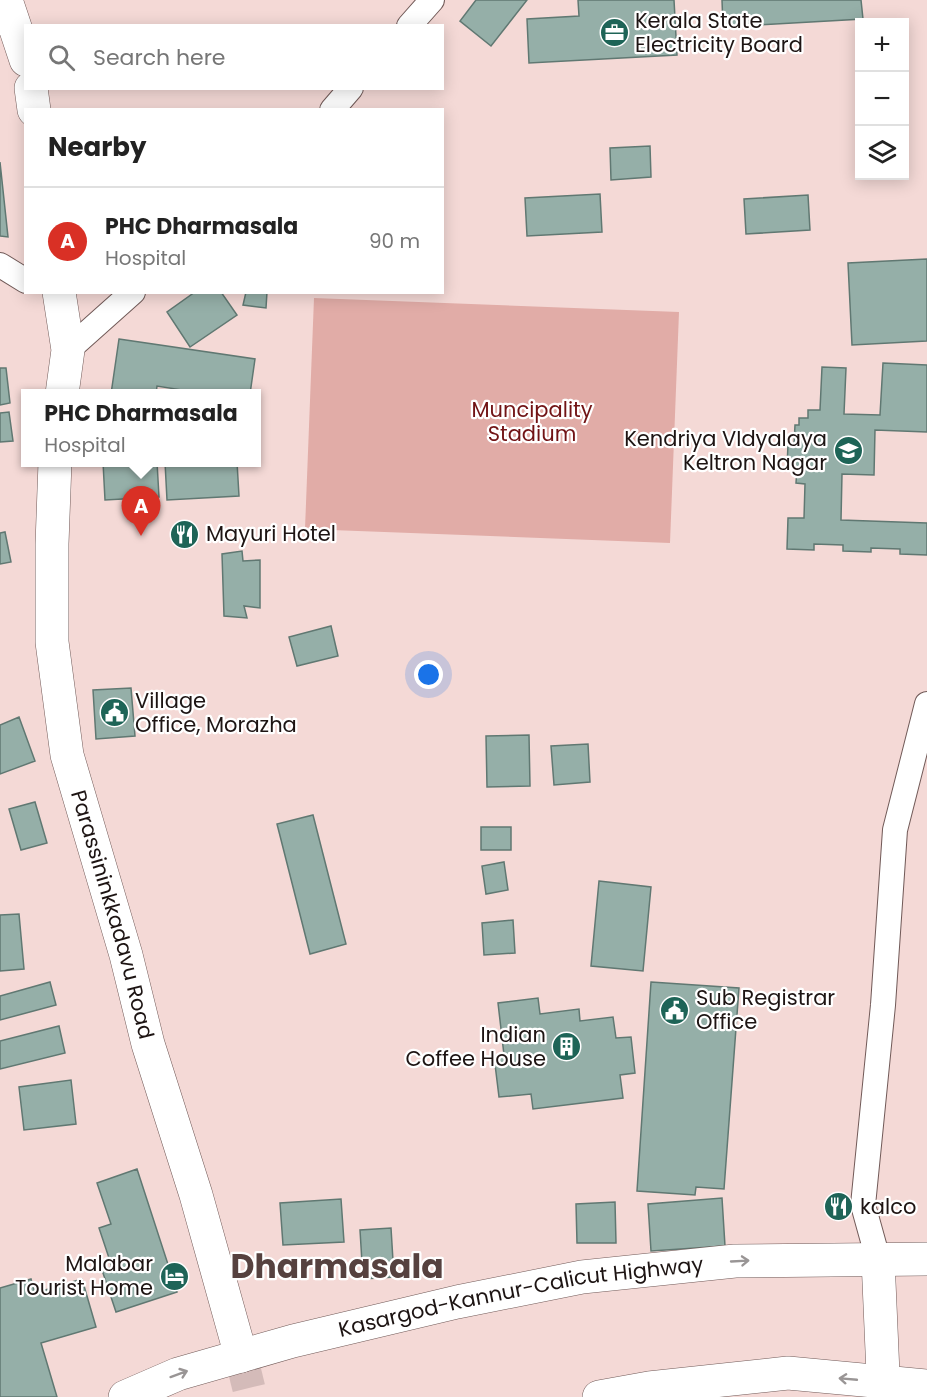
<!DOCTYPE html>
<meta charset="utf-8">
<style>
body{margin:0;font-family:Poppins,sans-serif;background:#f6f6f6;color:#222}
.controls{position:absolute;right:18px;top:18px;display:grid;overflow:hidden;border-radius:0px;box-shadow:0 3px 15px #0003}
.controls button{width:54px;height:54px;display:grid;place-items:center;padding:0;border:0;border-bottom:2px solid #e0e0e0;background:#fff;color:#222;font:30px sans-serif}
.you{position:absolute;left:429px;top:675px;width:21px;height:21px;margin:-15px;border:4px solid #fff;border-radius:50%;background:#1a73e8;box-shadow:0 0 0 9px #1a73e833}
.badge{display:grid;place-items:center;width:39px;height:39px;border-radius:50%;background:#d93025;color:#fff;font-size:20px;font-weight:700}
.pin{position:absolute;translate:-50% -50px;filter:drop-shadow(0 2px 3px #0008)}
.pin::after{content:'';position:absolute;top:32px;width:21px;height:18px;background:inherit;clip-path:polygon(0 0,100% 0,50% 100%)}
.popup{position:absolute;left:21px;top:389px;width:240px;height:78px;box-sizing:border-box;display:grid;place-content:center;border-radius:0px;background:#fff;filter:drop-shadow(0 2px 4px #0005);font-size:20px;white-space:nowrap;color:#767676}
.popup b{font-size:22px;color:#222}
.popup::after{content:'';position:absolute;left:50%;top:100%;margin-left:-12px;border:12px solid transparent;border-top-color:#fff}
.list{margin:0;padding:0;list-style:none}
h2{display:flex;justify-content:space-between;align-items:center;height:78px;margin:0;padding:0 24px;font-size:26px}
h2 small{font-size:20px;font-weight:400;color:#767676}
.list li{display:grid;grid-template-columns:39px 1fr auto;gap:18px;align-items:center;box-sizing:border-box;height:108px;padding:0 24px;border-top:2px solid #e0e0e0}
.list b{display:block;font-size:22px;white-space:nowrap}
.list p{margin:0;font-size:20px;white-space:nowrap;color:#767676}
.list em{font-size:20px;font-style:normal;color:#767676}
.icon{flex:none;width:33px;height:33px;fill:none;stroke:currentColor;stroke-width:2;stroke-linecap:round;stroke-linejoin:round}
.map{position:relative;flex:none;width:927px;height:1397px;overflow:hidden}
.search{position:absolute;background:#fff;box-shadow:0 3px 15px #0003;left:24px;top:24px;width:420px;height:66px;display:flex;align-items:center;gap:15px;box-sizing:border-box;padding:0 21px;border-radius:0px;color:#767676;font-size:22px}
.panel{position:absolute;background:#fff;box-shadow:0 3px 15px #0003;left:24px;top:108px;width:420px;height:186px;border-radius:0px}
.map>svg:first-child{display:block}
.green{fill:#e1aca7}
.building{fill:#95afa8;stroke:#607872;stroke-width:1.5}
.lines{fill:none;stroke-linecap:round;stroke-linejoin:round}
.highway-tunnel{stroke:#d4bbb9;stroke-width:33;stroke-dasharray:33 16;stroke-linecap:butt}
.street-casing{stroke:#715a58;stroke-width:26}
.secondary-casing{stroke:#715a58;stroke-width:34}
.highway-casing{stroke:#715a58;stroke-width:34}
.street{stroke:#fff;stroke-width:24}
.secondary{stroke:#fff;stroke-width:33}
.highway{stroke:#fff;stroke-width:33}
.oneway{stroke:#999595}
.labels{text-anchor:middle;stroke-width:4.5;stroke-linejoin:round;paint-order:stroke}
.poi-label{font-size:21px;fill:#1d1413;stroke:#fff;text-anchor:start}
.park-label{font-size:21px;fill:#711315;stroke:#fff}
.street-label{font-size:21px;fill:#1d1413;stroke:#fff}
.town-label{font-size:33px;font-weight:bold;fill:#56413f;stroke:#fff}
</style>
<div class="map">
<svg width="927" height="1397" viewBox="0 0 927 1397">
<rect width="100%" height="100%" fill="#f4d9d6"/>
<path class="green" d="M314,298l365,14 -9,231 -365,-14z"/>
<path class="building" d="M476,0h51l-36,46 -31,-25z
M578,0h96l3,55 -148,8 -2,-44 52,-3z
M722,0h139l2,19 -140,8z
M650,146l1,31 -40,3 -1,-32z
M0,162l8,75 -8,-1z
M600,194l2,38 -75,4 -2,-38z
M808,195l2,35 -64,4 -2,-35z
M927,259v82l-75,4 -4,-82z
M195,292h26l16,23 -47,32 -23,-35z
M246,292h21l-1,16 -23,-3z
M119,339l136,20 -5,35h-43l-50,-8 -1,8h-45z
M883,363l44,2v67l-52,-2 -1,45 -32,-1 -1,46 86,3v32l-27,-1v-5l-29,-1v4l-28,-1v-6l-29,-1v6l-27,-1 1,-31h16l1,-34 -9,-1 1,-14 -10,-1 1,-24h6l1,-19h4v-7h9v-8h12l2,-43 24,1 -2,46 36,1z
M0,368h6l4,35 -10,2z
M9,412l4,29 -13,1v-29z
M103,462h54l2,35 -54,3z
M165,462h72l2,34 -72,4z
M5,532l6,30 -11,2v-31z
M242,551l1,10 17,-1v48l-16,-2 3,12 -23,-2 -2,-62z
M331,626l7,30 -41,10 -8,-29z
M131,688l4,48 -39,3 -3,-49z
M19,717l16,44 -35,13v-49z
M529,735l1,51 -43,1 -1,-51z
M588,744l2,38 -36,3 -3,-39z
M35,802l12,41 -26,7 -12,-41z
M313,815l33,129 -36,10 -33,-130z
M481,827h30v23h-30z
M504,862l4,28 -22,4 -4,-28z
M599,881l52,6 -8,84 -52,-5z
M19,914l5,55 -24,2v-56z
M513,920l2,33 -31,2 -2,-32z
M50,982l6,23 -56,15v-24z
M651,982l88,6 -15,201 -28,-2 -1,8 -58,-4z
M538,998l2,16 39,-5 1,12 33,-4 3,21 15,-1 4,36 -15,2 3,23 -90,11 -2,-15 -32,3 -5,-41 10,-1 -6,-52z
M59,1026l6,27 -65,16v-28z
M71,1080l5,44 -52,6 -5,-43z
M137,1169l40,123 -61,20 -14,-42 10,-3 -13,-39 12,-4 -14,-41z
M722,1198l3,48 -74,5 -3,-47z
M341,1199l3,43 -61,3 -3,-42z
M615,1202l1,41h-39l-1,-39z
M391,1228l3,49 -31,2 -3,-49z
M31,1279l4,14 47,-14 14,48 -55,16 16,54h-57v-109z"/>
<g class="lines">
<path class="highway-tunnel" d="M241,1356l10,41"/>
<defs>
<path id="street" d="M409,26l23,-26
M332,110l19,-22
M0,265l26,16
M68,350l65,-58
M878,1259l-15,-54 20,-200 12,-175 32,-126"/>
<g id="secondary">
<path d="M6,0l20,60"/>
<path d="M31,88l3,22"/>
<path d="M59,292l9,58 -6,44"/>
<path id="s1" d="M55,462l-3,82v98l15,113 59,200 22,89 48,151 45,161"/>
<path d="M878,1259l6,138"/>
</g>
<g id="highway">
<path id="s2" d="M125,1397l53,-23 115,-33 164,-39 125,-25 153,-16 192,-2"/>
<path d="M599,1397l50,-9 139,-15 139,13"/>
</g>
</defs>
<use href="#street" class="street-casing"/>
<use href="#secondary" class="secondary-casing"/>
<use href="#highway" class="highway-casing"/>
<use href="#street" class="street"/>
<use href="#secondary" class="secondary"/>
<use href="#highway" class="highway"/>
</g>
<defs><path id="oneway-shaft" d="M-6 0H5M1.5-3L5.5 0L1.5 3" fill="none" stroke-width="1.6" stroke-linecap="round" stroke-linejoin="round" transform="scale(1.5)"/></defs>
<g class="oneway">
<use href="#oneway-shaft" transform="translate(740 1261) rotate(-3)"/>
<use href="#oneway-shaft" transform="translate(179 1374) rotate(-20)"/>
<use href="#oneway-shaft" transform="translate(848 1379) rotate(-175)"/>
</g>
<defs>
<symbol id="office-disc" viewBox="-11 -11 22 22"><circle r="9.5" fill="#1e6457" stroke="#fff"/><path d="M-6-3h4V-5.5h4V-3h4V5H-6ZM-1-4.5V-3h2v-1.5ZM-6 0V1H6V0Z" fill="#fff"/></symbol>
<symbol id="school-disc" viewBox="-11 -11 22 22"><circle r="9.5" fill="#1e6457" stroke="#fff"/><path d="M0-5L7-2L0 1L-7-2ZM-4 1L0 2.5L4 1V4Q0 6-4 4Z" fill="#fff"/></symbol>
<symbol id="restaurant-disc" viewBox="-11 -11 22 22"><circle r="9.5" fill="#1e6457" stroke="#fff"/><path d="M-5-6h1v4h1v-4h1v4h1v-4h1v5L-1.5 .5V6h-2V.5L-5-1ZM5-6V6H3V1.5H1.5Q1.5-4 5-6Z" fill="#fff"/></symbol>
<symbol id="civic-disc" viewBox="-11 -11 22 22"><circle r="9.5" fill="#1e6457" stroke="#fff"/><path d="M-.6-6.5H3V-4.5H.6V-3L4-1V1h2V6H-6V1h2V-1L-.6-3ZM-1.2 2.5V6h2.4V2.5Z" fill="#fff"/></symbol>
<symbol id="building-disc" viewBox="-11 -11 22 22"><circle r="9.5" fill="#1e6457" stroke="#fff"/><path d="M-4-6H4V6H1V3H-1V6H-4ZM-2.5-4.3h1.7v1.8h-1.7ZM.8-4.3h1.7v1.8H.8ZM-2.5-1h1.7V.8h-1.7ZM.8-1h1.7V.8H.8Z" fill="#fff"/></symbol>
<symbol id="hotel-disc" viewBox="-11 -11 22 22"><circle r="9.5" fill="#1e6457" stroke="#fff"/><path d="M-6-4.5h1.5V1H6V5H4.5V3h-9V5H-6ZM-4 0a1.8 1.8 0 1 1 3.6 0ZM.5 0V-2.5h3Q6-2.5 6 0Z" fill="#fff"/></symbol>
</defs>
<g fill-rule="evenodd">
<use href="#office-disc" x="598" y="16" width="33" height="33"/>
<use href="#school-disc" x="832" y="434" width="33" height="33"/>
<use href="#restaurant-disc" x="168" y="518" width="33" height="33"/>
<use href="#civic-disc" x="98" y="696" width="33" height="33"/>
<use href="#civic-disc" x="658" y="994" width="33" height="33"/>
<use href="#building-disc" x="550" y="1030" width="33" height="33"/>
<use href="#restaurant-disc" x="822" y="1190" width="33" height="33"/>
<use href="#hotel-disc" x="158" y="1260" width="33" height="33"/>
</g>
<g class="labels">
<g class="poi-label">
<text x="635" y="28">Kerala State<tspan x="635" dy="24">Electricity Board</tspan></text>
<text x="827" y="446" text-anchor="end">Kendriya VIdyalaya<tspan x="827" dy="24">Keltron Nagar</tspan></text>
<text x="206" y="541">Mayuri Hotel</text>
<text x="135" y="708">Village<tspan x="135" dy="24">Office, Morazha</tspan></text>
<text x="696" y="1005">Sub Registrar<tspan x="696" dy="24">Office</tspan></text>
<text x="546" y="1042" text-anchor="end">Indian<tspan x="546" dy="24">Coffee House</tspan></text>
<text x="860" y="1214">kalco</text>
<text x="153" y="1271" text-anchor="end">Malabar<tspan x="153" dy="24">Tourist Home</tspan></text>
</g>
<g class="park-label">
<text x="532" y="417">Muncipality<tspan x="532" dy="24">Stadium</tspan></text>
</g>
<g class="street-label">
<text dy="7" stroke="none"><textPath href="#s1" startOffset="460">Parassininkkadavu Road</textPath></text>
<text dy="7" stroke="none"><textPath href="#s2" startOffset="410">Kasargod-Kannur-Calicut Highway</textPath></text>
</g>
<g class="town-label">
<text x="337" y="1278">Dharmasala</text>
</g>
</g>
</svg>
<div class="controls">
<button>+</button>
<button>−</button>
<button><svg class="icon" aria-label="layers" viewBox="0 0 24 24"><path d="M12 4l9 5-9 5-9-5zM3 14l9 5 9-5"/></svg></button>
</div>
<div class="you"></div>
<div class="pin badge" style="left:141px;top:536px">A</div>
<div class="popup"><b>PHC Dharmasala</b>Hospital</div>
<div class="search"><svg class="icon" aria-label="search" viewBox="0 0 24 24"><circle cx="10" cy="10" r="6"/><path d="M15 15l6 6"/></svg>Search here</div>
<section class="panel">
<h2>Nearby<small></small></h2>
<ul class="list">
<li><span class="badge">A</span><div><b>PHC Dharmasala</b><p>Hospital</p></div><em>90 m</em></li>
</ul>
</section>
</div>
